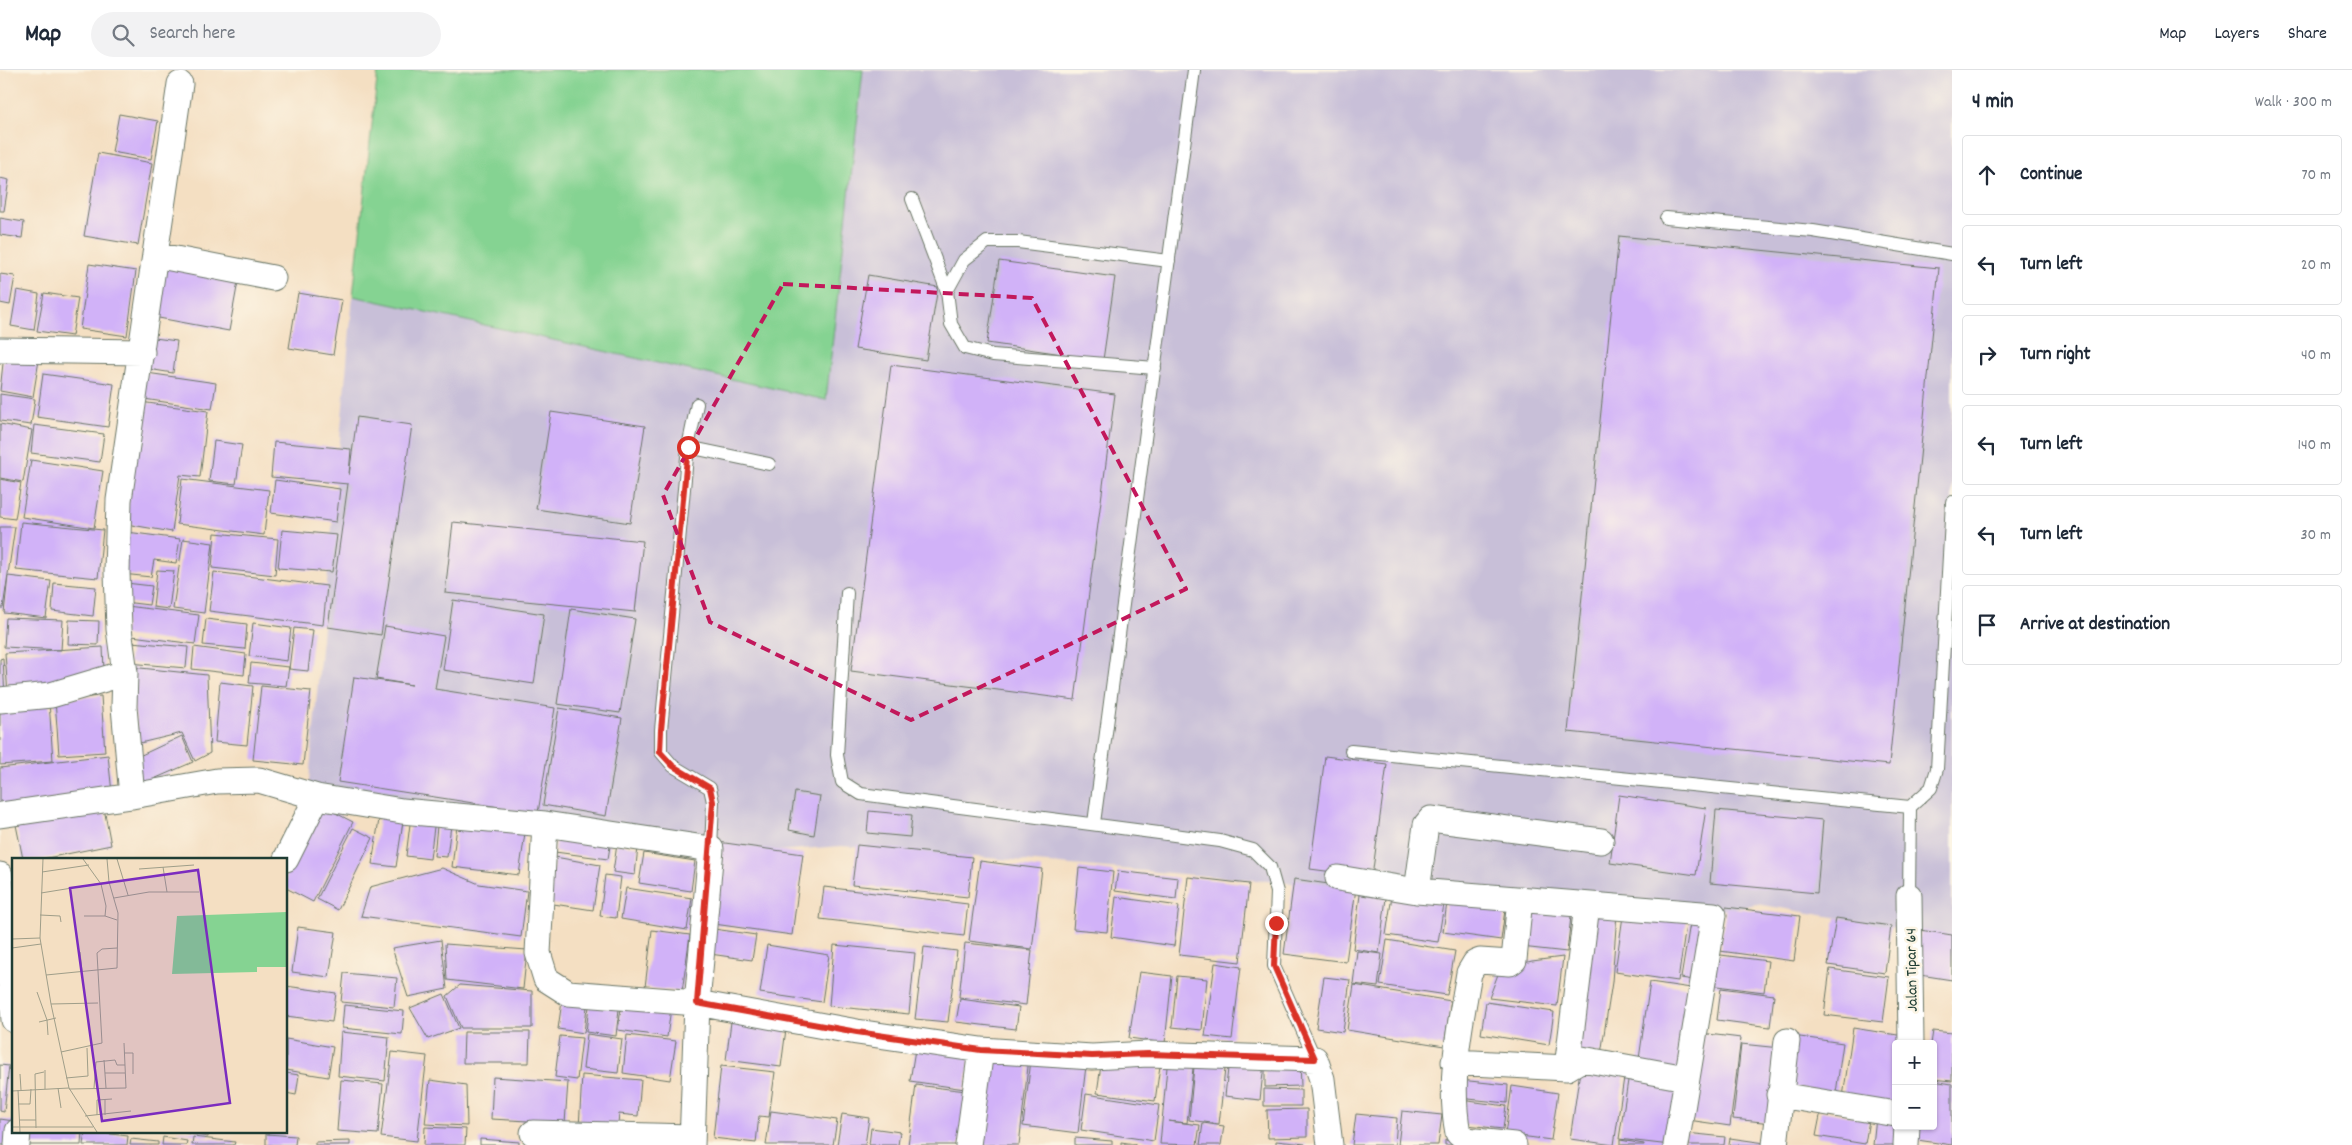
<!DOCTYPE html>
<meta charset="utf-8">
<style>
body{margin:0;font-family:Dekko,sans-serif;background:#f2f2f3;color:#1f2937}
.controls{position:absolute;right:15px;bottom:15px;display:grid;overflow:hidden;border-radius:5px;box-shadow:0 1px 4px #0004}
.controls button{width:45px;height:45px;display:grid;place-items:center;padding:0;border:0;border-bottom:1px solid #e0e1e3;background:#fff;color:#1f2937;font:25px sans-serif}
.stop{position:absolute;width:15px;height:15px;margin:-11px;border:4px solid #d93025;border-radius:50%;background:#fff}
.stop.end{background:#d93025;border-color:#fff;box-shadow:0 1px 5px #0008}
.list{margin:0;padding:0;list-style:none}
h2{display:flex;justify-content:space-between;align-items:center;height:65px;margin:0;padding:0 20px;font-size:21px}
h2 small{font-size:16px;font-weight:400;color:#747a83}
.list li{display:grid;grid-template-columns:32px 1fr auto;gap:15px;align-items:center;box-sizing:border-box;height:80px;margin:0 10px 10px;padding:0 10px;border:1px solid #e0e1e3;border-radius:5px}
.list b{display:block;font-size:19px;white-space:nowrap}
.list em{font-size:16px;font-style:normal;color:#747a83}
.icon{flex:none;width:28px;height:28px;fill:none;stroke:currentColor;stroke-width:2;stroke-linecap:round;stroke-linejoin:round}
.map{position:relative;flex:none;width:1952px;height:1075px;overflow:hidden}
header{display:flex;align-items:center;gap:30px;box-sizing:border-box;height:70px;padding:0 25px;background:#fff;border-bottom:1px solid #e0e1e3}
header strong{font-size:24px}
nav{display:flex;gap:28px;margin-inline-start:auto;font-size:18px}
.search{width:350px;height:45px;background:#f2f2f3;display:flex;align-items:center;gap:12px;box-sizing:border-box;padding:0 18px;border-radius:28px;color:#747a83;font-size:19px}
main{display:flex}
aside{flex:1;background:#fff}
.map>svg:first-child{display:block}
.industrial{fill:#c8bfd8}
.green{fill:#85d392;stroke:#528863}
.building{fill:#d1b2f8}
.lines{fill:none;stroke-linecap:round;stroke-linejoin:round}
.lane-casing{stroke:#6a7666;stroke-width:14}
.street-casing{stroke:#6a7666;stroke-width:27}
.lane{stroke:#fff;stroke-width:12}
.street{stroke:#fff;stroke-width:25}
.route{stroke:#d93025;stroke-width:6}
.marked{fill:none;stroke:#c2185b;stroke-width:4;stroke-dasharray:10 6;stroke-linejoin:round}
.labels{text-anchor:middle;stroke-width:5;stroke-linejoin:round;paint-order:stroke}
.street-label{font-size:16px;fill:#1f3d34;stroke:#fcf5e5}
.inset-road{fill:none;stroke:#9f9e89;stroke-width:1}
.view{fill:#7b2cbf;fill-opacity:0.15;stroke:#7b2cbf;stroke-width:2.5}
.inset-edge{fill:none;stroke:#1f3d34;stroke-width:2.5}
</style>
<header>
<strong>Map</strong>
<div class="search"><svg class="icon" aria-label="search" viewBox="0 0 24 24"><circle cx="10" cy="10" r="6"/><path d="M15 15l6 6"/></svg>Search here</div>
<nav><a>Map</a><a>Layers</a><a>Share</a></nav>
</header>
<main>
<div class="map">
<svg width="1952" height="1075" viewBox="0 0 1952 1075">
<rect width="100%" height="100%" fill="#fcf5e5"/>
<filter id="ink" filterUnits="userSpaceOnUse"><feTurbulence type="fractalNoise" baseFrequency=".02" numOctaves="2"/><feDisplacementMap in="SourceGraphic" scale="10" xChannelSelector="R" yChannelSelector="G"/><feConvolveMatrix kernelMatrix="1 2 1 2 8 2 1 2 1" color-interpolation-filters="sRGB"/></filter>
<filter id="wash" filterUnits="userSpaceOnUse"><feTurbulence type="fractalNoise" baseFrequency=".0096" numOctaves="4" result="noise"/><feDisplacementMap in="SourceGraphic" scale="20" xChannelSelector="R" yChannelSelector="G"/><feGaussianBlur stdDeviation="1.12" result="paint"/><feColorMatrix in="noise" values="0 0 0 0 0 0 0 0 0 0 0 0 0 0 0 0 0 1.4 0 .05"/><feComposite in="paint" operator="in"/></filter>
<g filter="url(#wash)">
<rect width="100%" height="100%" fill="#f4dfc2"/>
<path class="industrial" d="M863,0h1089v867l-195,-33 -91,16 -386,-38 -438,-36 -67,5 -467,-59 45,-496 473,104z"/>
<path class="green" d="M378,0h485l-37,330 -473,-104z"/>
<g id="blocks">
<path class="building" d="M119,44l39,7 -7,38 -39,-7z
M98,83l54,10 -14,82 -54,-9z
M0,108l9,2 -5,31h-4z
M0,148l24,4 -2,16 -22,-3z
M1619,166l320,32 -50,497 -321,-33z
M158,191l81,15 -10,55 -81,-15z
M999,191l116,16 -12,83 -116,-17z
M89,194l47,7 -9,65 -47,-7z
M0,204l15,2 -5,29 -10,-2z
M868,205l70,12 -12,73 -71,-11z
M17,220l22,4 -5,36 -23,-4z
M44,223l34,5 -6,38 -35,-5z
M298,223l44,7 -9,55 -44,-7z
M147,267l30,4 -4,32 -31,-5z
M4,284l35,6 -6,37 -33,-6z
M891,295l224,29 -40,306 -224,-29z
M140,302l76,11 -4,26 -75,-11z
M43,304l71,10 -6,43 -71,-10z
M0,324l35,5 -4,26 -31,-4z
M140,332l68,9 -8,66 -20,-2 -8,57 -46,-8z
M551,342l94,14 -15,97 -94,-14z
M357,347l55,8 -31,210 -53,-8 20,-143 -77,-7 3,-35 77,7 -2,26z
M0,354l32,6 -9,52 -23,-4z
M34,355l70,9 -4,28 -69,-9z
M214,371l28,4 -6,39 -27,-3z
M31,390l72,11 -9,57 -72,-11z
M0,409l21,4 -6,36 -15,-2z
M182,409l87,11 -5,45 -87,-11z
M275,410l65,9 -4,33 -65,-9z
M21,452l82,8 -5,48 -82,-8z
M453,452l190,19 -8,71 -190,-19z
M0,457h15l-12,81h-3z
M282,460l55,5 -5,37 -54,-4z
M127,462l53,7 -4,24 -22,-3 -3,17 -29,-3z
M215,463l63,6 -3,36 -63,-7z
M183,469l30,4 -9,70 -31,-4z
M157,500l17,1 -5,38 -16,-2z
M214,502l113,14 -4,39 -114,-14z
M8,506l43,5 -5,37 -42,-5z
M54,513l42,4 -3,29 -41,-5z
M126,513l26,3 -3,19 -25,-3z
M453,530l91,14 -10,70 -91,-14z
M127,536l72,9 -4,29 -71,-9z
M571,539l64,10 -15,94 -63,-9z
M6,548l57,2 -2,30 -57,-3z
M206,549l41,5 -2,25 -42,-4z
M69,550l30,1 -1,24 -30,-1z
M253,553l38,5 -4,33 -38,-5z
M385,556l59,10 -9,53 120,19 -17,105 -200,-31 16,-105 58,8 -36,-6z
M294,558l19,2 -5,41 -19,-2z
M131,572l57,5 -2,21 -57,-5z
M103,577l1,24 -96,24 -3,-42z
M194,577l52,7 -2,21 -52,-6z
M3,588l2,41h-5v-40z
M251,593l38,4 -3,19 -37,-3z
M131,597l76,8 3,78 -15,8 -13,-28 -42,10 -8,-45z
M220,612l33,4 -6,59 -32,-3z
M261,616l50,5 -8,74 -50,-5z
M101,626l4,56 -46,3 -4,-55z
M49,631l4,60 -53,4v-60z
M559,638l63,10 -16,98 -63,-11z
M182,666l11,26 -53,23 -5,-27z
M108,685l4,38 -112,14v-39z
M1325,686l62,8 -15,113 -62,-8z
M795,722l25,4 -6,39 -25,-5z
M1619,725l87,13 -10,67 -86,-12z
M314,732l39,20 -40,80 -27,-14v-29z
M103,733l8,42 -69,14h-19l-8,-39z
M1716,740l107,10 -6,73 -107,-10z
M869,741l43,4 -2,22 -43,-4z
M380,743l24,2 -8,52 -24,-3z
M411,746l24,3 -5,40 -24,-3z
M438,746l14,1 -5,40 -13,-1z
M458,747l68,9 -7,49 -67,-8z
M353,758l20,10 -35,72 -21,-11z
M557,762l54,8 -3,19 -53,-7z
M718,772l85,12 -11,81 -85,-12z
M617,774l21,3 -3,28 -22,-3z
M857,775l115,12 -4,40 -116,-12z
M644,783l51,8 -4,30 -52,-8z
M555,787l45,8 -7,45 -46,-7z
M980,791l62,8 -10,80 -63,-8z
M442,798l37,16 48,7 -6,46 -160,-21 9,-29z
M1079,798l34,4 -6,60 -34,-3z
M1118,801l60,7 -2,21 -61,-8z
M605,805l16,2 -5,41 -16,-2z
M1188,807l61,7 -9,78 -61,-7z
M1294,809l62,9 -10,74 -62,-8z
M824,817l144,17 -4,32 -144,-17z
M1361,817l26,3 -8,63 -26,-4z
M626,818l66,10 -5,32 -66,-11z
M1448,825l58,7 -5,38 -58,-8z
M1392,826l52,8 -6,38 -52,-7z
M1116,827l63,9 -5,40 -63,-9z
M1525,832l47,5 -5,45 -46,-5z
M1726,837l74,9 -6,45 -74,-10z
M1624,839l63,9 -9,63 -63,-9z
M1590,840l27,3 -5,69 -11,72 -29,-3z
M1691,847l19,3 -10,61 -19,-3z
M1836,848l55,8 -6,47 -57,-8z
M298,857l38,5 -7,45 -37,-5z
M707,858l49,7 -4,25 -49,-7z
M652,860l38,5 -8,57 -37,-5z
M1920,860l32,5v45l-38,-6z
M441,870l6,49 -39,8 -16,-49z
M1387,870l68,11 -8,44 -67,-10z
M965,873l67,7 -6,55 -67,-8z
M445,874l82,6 -4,39 -76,-9z
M767,875l62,10 -7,47 -62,-9z
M834,875l81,8 -6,61 -80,-8z
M924,877l33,4 -9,71 -33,-3z
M1357,881l25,3 -4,33 -25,-3z
M1713,884l55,7 -4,31 -55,-7z
M1563,887l-6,49 -68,-8 11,-29 32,-8z
M1215,893l26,4 -9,72 -27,-3z
M1830,899l59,8 -6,45 -59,-7z
M1139,902l33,4 -7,67 -36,-5z
M344,903l53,5 -3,29 -53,-5z
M1177,906l30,3 -5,51 -30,-3z
M1324,907l26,3 -7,52 -27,-4z
M1650,912l41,6 -12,84 -41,-6z
M460,915l72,6v37h-71l-14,-32z
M1354,915l97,16 -7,45 -97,-16z
M286,916l50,7 -4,29 -46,-6z
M1721,918l53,7 -4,32 -53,-7z
M444,924l15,34 -31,11 -18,-31z
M563,924l25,3 -4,36 -26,-4z
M590,927l30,3 -4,36 -30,-4z
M960,929l59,8 -3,22 -60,-7z
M622,931l49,7 -4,29 -49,-7z
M1486,932l68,10 -5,33 -68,-11z
M344,935l60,6 -2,23 -60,-6z
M731,952l55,7 -5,38 -55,-7z
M1853,958l51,8 -1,8h-7l-2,60 -51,-7z
M1933,961l19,2v48l-19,-2v-35h-2z
M341,962l48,5 -4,44 -47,-5z
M464,962h66l-1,31h-66z
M1700,963l41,5 -11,88 -42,-6z
M587,964l35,5 -4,34 -35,-4z
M627,965l49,6 -6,39 -47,-7z
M560,966l22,2 -5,42 -22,-3z
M1793,966l50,7 -7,50 -50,-7z
M286,969l47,8 -5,30 -42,-7z
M916,973l55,8 -6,38 -55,-8z
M1741,974l39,4 -8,75 -39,-4z
M392,982l35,4 -10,85 -36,-4z
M984,983l45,5 -10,87h-46z
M1168,986l26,3 -7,64 -19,-2 32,4 -3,20 -37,-1z
M1195,986l31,4 -7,64 -30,-4z
M1102,988l58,8 -5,35 -58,-8z
M1229,989l35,4 -4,37 -35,-4z
M1031,990l55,6 -8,67 -55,-7z
M1300,992l1,24 -36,1v-24z
M1581,994l44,7 -11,74 -44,-6z
M0,995l9,1 -5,46 -4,-1z
M721,996l54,6 -6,45 -10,-1 -3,27 -43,-5z
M286,1003l13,2 -3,20 -10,-2z
M1629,1004l50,7 -9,64 -51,-6z
M582,1005l59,5 -3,36 -19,-2 -2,18 -38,-4z
M493,1007l75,5 -3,41 -74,-4z
M341,1010l42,4 -5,50 -41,-3z
M430,1010l36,5 1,41 -42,-2z
M1460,1010l48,5 -1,18 -48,-5z
M1933,1011l19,3v61l-42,-6 2,-13h21z
M916,1015l50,6 -7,54h-51z
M1512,1016l46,7 -7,47 -46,-6z
M1264,1019l37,1v16h-37z
M1086,1024l73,11 -5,36 -73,-11z
M1461,1030l45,6 -3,23 -45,-5z
M1307,1039v28l-39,1 -1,-28z
M771,1041l66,9 -4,25h-67z
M1402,1041l40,4 -4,30h-40z
M1821,1041l48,9 -4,24 -49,-8z
M842,1044l27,4 -4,27h-28z
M1356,1044l41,4 -2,27h-43z
M1876,1047l20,1 1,27h-24z
M0,1049l14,2 -3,24h-11z
M1203,1053l21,3 -3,19h-21z
M425,1057l41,2 -1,16h-41z
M871,1058l29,4 -2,13h-29z
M19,1061h63l-1,14h-62z
M85,1061l43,5 -1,9h-44z
M176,1061h33l-1,6z
M1686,1063l39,4 -1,8h-40z
M266,1064l30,2 -1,9h-29z
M163,1067l24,4 -1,4h-24z
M193,1067l42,5 -1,3h-42z
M1075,1068l37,3v4h-37z
M1730,1068l42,6v1h-43z
M131,1069l27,3v3h-28z
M480,1069l39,3v3h-39z
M1445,1070l26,4v1h-26z
M1620,1070l24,4v1h-24z
M350,1071v4h-35v-3z
M1276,1071l29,3v1h-29z
M1121,1072l14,2v1h-14z"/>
</g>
</g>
<g filter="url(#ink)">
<use href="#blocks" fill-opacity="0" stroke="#6a7666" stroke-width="1"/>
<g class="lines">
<defs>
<path id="lane" d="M912,129l35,92 4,33 14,24 28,7 162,13
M1666,148l147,13 139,23
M947,221l17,-31 23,-18h31l151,19
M697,334l-9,43 -27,283v22l12,14 37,22 3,14 -2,47
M688,377l81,17
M847,523l-10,162 5,27 19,12 359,47 33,9 17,17 7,25 -3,74 41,93
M1351,681l559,56
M1094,753l100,-753
M1909,826l1,-89 21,-19 6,-19 15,-267"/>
<path id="street" d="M155,185l118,23
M0,280l142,2
M0,630l51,-5 74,-22
M132,726l-8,-89 1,-34 -6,-44 -2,-57 2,-72 61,-416
M0,745l132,-19 85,-15 42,-1 58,17 85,14 143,13 166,25 -14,154 -5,142
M545,754l-7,129 8,26 22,14 129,10 160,29 124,18 111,7 56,-3 167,5 7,20 8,66
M286,789l31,-62
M0,805l14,145
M1338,808l79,13 297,24 -38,230
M1417,821l9,-66 5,-6 170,22
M1909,826l2,148
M1454,992l113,6 15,-9 104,19
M1567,998l20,-163
M1779,1025l117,19
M533,1063l159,4
M17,1075l1,-14
M968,1075l13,-95
M1514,1075l-48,-5 -8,-7c-10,-53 2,-107 11,-160l6,-10 5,-2 30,2 4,-3 6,-61
M1775,1075l12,-104
M1906,1075l1,-19"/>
</defs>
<use href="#lane" class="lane-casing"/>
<use href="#street" class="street-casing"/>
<use href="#lane" class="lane"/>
<use href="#street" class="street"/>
</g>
</g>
<g class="lines" filter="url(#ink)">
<path class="route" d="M688,377l-27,283 -1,22 13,14 37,22 3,14 -16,201 160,29 124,18 111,6 56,-2 167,5 -41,-93 2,-43"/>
</g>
<path class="marked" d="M783,214l249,14 154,291 -275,131 -201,-98 -47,-127z"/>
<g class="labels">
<g class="street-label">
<text transform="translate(1910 900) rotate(-91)" y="6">Jalan Tipar 64</text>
</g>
</g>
<g transform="translate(12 788)">
<rect width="275" height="275" fill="#f4dfc2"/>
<path d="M275,54v55h-30v5l-85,2 5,-58z" fill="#85d392"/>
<path class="inset-road" d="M31,1l-3,79 11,66 18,84 28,44M71,1l18,25 5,22 -1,10 12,4M105,1l11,36M151,9l4,25M127,11l55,-4M30,14l47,-7M29,35l68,-11M102,40l35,-6h50M28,57l20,1 1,6M72,58h21M0,81l28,-1M0,90l29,-4M68,94l2,19M34,117l71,-7 1,-55 -9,-31 -2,-23M25,134l10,28 1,15M39,146l47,-1M27,164l17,-4M49,194l41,-9 -5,-90 5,-4 15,-1M112,195h9v21M92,202l2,28M33,212v19M93,215h20M8,216l1,16M54,220l22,-2 -1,-28M46,230l3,20M82,230l2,-26 19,-2 2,5h8M57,231l57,-1 -2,-45M6,232l2,42M0,233l57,-3M6,246h12l1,-15M85,257v-15l15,-1M93,257v-16M73,258l46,-5M7,262h17M0,269h81M24,270l-1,-54 9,-2"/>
<path class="view" d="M186,12l32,233 -128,18 -32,-233z"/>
<rect width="275" height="275" class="inset-edge"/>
</g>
</svg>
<div class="controls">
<button>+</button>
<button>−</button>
</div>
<div class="stop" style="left:688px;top:377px"></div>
<div class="stop end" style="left:1276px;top:853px"></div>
</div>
<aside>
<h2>4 min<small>Walk · 300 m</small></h2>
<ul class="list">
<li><svg class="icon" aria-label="ahead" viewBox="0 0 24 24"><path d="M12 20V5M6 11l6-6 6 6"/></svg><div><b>Continue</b></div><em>70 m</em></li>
<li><svg class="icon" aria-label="left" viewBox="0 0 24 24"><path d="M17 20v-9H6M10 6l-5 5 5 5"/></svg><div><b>Turn left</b></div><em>20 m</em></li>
<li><svg class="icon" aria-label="right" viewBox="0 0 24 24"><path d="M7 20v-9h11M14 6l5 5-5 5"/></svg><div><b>Turn right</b></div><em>40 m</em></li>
<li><svg class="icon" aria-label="left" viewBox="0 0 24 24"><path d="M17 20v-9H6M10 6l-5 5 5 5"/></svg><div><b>Turn left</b></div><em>140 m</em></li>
<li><svg class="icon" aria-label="left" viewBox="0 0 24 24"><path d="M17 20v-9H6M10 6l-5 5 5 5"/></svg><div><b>Turn left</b></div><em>30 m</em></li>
<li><svg class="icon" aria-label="arrive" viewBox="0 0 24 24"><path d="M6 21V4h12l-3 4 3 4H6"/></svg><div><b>Arrive at destination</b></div></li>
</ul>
</aside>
</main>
